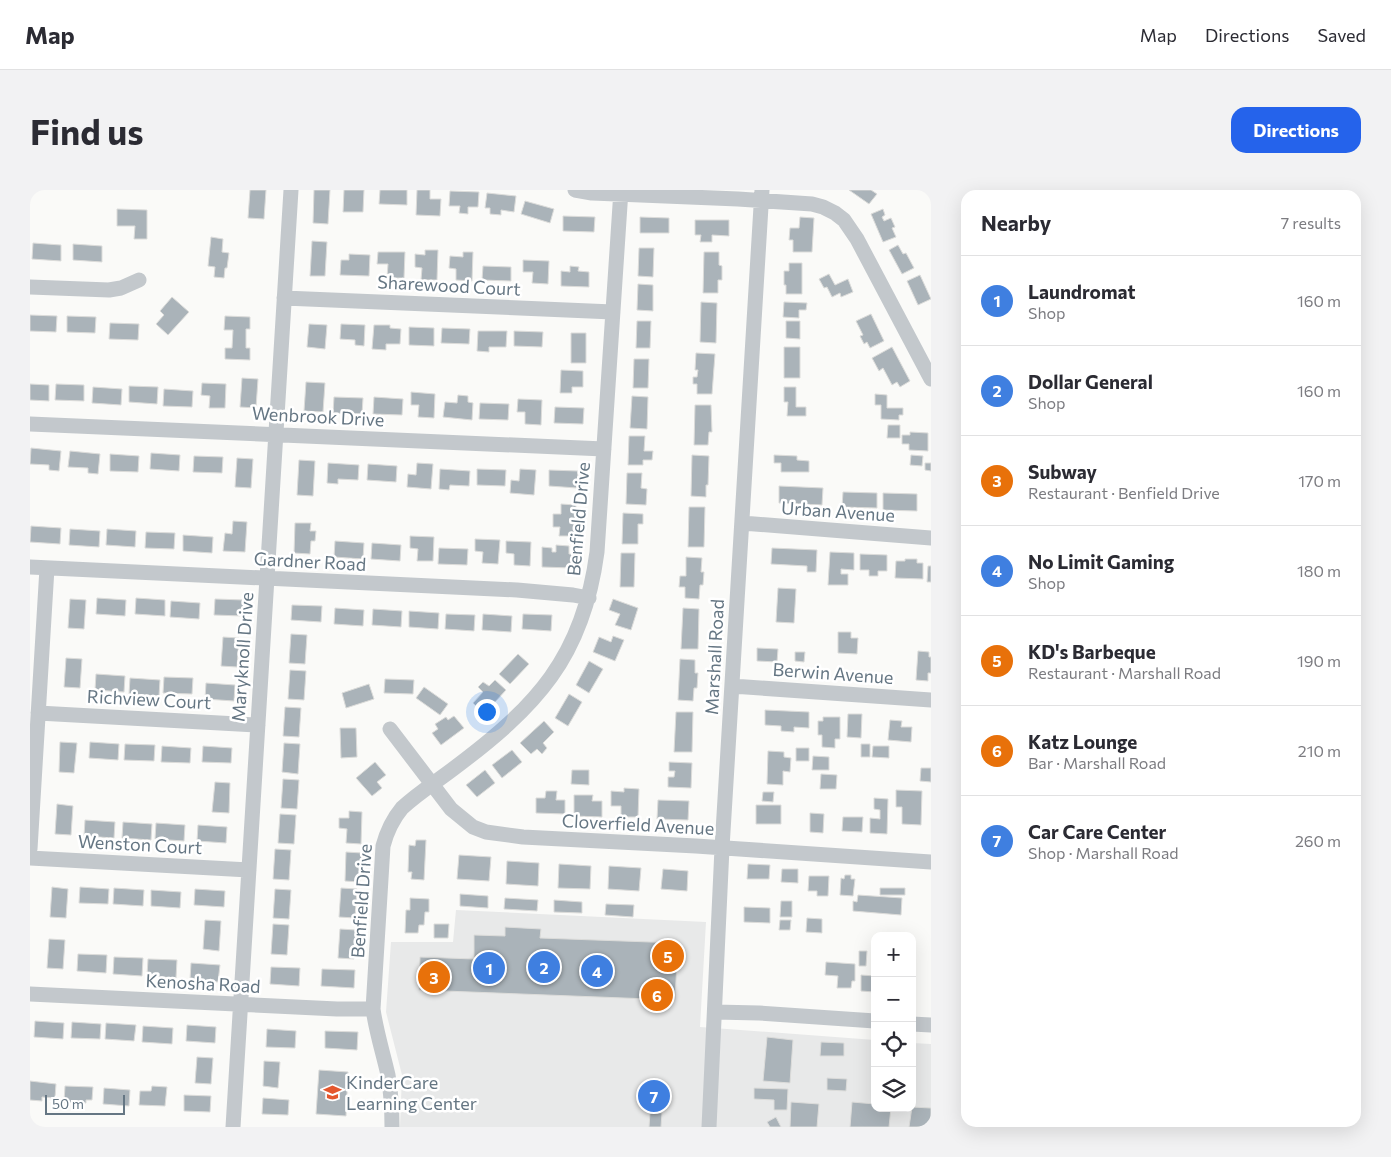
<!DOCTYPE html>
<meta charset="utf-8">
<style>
body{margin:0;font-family:Commissioner,sans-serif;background:#f2f2f3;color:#2b2b33}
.controls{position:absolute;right:15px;bottom:15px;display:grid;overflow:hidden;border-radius:10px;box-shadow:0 5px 20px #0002}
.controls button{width:45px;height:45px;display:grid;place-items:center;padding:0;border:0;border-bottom:1px solid #e1e1e2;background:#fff;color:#2b2b33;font:25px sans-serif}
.scale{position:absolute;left:15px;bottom:12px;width:80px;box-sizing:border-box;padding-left:5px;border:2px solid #657683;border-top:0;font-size:14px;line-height:18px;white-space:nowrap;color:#657683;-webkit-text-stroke:4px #fff;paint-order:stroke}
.you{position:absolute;left:456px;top:521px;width:18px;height:18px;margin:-12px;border:4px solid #fff;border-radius:50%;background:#1a73e8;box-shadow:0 0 0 8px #1a73e833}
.badge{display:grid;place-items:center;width:32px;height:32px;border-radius:50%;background:#2563eb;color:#fff;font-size:16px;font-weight:700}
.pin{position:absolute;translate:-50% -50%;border:2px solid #fff;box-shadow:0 1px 5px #0006}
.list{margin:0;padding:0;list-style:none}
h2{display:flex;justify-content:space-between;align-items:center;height:65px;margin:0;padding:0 20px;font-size:21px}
h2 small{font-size:16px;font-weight:400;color:#7c7c81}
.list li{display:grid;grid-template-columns:32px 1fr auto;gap:15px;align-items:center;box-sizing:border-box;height:90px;padding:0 20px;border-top:1px solid #e1e1e2}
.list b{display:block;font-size:19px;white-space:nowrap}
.list p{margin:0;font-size:16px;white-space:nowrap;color:#7c7c81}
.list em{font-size:16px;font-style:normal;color:#7c7c81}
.icon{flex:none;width:28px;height:28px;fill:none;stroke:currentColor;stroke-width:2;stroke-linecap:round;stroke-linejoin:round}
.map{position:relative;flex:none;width:901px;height:937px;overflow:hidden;border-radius:15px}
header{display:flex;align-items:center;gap:30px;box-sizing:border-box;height:70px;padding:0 25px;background:#fff;border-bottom:1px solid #e1e1e2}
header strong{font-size:24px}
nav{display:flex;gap:28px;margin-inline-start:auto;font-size:18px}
.intro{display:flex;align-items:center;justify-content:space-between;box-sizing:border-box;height:120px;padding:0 30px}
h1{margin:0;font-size:35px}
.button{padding:12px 22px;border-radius:15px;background:#2563eb;color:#fff;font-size:18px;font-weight:700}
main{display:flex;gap:30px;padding:0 30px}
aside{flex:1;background:#fff;border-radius:15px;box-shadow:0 5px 20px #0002}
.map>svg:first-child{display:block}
.built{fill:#e8e9e9}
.building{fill:#aab3b9;stroke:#dcdcda}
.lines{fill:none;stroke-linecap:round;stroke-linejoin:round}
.minor{stroke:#c3c8cc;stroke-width:15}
.labels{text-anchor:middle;stroke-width:5;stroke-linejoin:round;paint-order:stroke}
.street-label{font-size:18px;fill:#657683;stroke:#fff}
.poi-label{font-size:18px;fill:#657683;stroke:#fff;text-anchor:start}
</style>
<header>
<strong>Map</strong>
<nav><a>Map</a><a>Directions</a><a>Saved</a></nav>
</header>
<div class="intro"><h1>Find us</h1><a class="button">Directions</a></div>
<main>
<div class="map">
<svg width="901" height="937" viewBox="0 0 901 937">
<rect width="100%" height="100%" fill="#fafaf8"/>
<path class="built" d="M426,720l250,12 -6,105 175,13v68h37v-65l19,1v83h-531l2,-52 -16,-63 5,-70h62z"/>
<path class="building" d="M220,0h16l-2,29 -16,-1z
M284,0h16l-2,34 -15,-1z
M314,0h20l-1,22h-20z
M350,0h27v15l-28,-1z
M387,0h13v9h11l-1,17 -24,-1z
M819,0h22l6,4 -8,10z
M420,1l29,1 -1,15h-10v7l-9,-1 1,-7h-11z
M457,3l29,3 -2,16 -13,-2v5l-11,-1v-6h-5z
M495,11l29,8 -4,14 -29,-9z
M87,19l30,1v29h-13l1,-13h-18z
M853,19l2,6 -3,2 2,4 7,-3 4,9 -3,1 4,9 -13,5 -12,-28z
M533,26l32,1 -1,15 -31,-1z
M610,27l29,1v15h-29z
M770,27l14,1 -2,34h-19v-12h-4l1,-12h9z
M665,30h34v16l-17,-1v7h-12l1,-7h-6z
M181,47l12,2 -1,13 7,1 -2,15h-2l-1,10 -10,-1 1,-10 -7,-1z
M282,51l15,1 -2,34h-15z
M3,53l28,2v16l-29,-2z
M43,54l29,2v16l-29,-2z
M868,55l5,9 3,-1 8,15 -12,6 -13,-24z
M609,58h15l-1,29 -15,-1z
M395,60h13l-1,30h-16l1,-12 -7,-1v-13l10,1z
M348,62h27l-1,26h-17l1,-14h-11z
M433,62h10l-1,29 -16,-1v-11l-7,-1 1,-12 13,1z
M674,62h15v13l3,1v14h-4v13h-15z
M319,64l21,1 -1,21 -29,-1 1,-15h8z
M493,70l26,1 -1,23 -16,-1 1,-11h-10z
M759,73h13v31h-16v-9h-2v-14h5z
M453,76l28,1v14l-29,-1z
M540,76l9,1 -1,4 11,1v15l-28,-1v-15l9,1z
M799,84l6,11 13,-6 5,13 -12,5 -1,-4 -8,4 -5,-10 -3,1 -5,-9z
M890,85l11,24 -13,6 -11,-24z
M608,94l15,1v26l-16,-1z
M142,107l17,15 -21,23 -12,-11 8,-9 -4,-4z
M671,112l16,1 -1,40 -16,-1z
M754,112l23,1 -1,7h-7v8l-16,-1z
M841,124l13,27 -14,7 -3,-6 -3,2 -4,-8 3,-1 -7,-14z
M0,125l27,1 -1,16 -26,-1z
M37,126l29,1 -1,16 -28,-1z
M195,126l25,1v12h-4v19h4v12l-25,-1v-11h7l1,-18h-9z
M607,131h14l-1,27h-14z
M756,131h14v18l-14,-1z
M80,133l29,1 -1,16 -29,-1z
M279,134l18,1 -2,24 -18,-2z
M311,134l24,1 -1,21 -9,-1v-5l-15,-1z
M344,135h16v3l11,1 -1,15h-14v6l-14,-1z
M379,137l25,1v18l-25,-1z
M412,138l28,1 -1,15 -28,-1z
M448,141h29l-1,16h-17v5l-12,-1z
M484,141l29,1 -1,15 -28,-1z
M541,143h15v30h-15z
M754,157h16v31h-16z
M862,157l18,34 -10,6 -3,-5 -5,3 -9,-17 -4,3 -7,-13z
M666,163l19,1 -3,40h-15v-10h-4v-7h4l1,-7h-3z
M604,169h15l-1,29h-15z
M531,180l22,1v16h-11v6h-12z
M212,188l16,1 -2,29 -16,-1z
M276,192l19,1 -2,29 -19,-1z
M172,193l24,1 -1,24h-16l1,-12 -9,-1z
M0,194l19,1v16l-19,-1z
M26,194l28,1v16l-29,-1z
M99,196l29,1 -1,17 -28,-2z
M63,197l29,2 -1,16 -29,-2z
M754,197h12v20h10v9h-19l1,-14h-4z
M134,199l29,2 -1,16 -29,-1z
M381,202l24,2 -1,24 -16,-1 1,-12h-8z
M845,204l12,1v13h16v7h-4v5l-18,-1v-14h-6z
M428,205l10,1v6l5,1 -1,17 -29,-3 2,-15 12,1z
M602,206l16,1 -1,32 -17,-1z
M304,207l29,1 -1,16 -29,-1z
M344,207l29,2 -1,16 -29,-1z
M488,209l24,1 -1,25 -16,-1v-12h-8z
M450,213l29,1 -1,16 -29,-1z
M665,215h16l1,27h-3l-1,13h-14z
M525,217l29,1 -1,16 -29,-1z
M858,235h12v13h-13z
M880,242l18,1v18l-19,-1v-6h-7v-9h8z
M599,246h16l-1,15h9l-1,9h-9v5h-15z
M1,258l30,3 -2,20 -10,-1v-5l-19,-1z
M40,261l30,3 -2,20 -10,-1v-5l-20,-1z
M121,263l29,2 -1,16 -29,-2z
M80,264l29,2 -1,16 -28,-1z
M662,265l17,1 -1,29h-2v12l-15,-1z
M744,265l23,1v4l12,1v11h-28v-9h-7z
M881,265l12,1 -1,10 -12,-1z
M164,266l29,1 -1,16 -29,-1z
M207,268l16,1 -2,29 -16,-1z
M269,270l16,1 -2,35 -16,-1z
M298,273l31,2 -1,15 -20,-1v5l-11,-1z
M387,273l16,1 -2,25 -24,-2 1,-13 8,1z
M895,273h6v8l-6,-1z
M338,274l29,2 -1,16 -29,-2z
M410,279l30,2 -1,15 -19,-1 -1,5 -10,-1z
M447,279l29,1 -1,16 -28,-1z
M490,279l16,1 -2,25 -24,-2 1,-13 8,1z
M519,280l29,1 -1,17 -28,-2z
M597,283h15l-1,15 6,1 -1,16 -20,-1z
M749,296l44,2 -1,17 -43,-2z
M813,302l34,1v15l-35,-1z
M853,303l34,1v17l-34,-1z
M531,314l15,1 -1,31h-16l1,-9h-7v-13h8z
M659,317h16l-1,40h-16z
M593,323l20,1v10h-5v20h-16z
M203,331l14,1 -2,30 -22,-1 2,-18 7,1z
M265,333h16l-1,8h6l-1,10h-4l-1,13 -16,-1z
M1,336l30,2 -1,16 -30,-2z
M40,339l30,2 -1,16 -30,-2z
M77,339l29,2 -1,16 -29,-2z
M116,342l29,1 -1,16 -29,-1z
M153,345l30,2 -1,16 -29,-2z
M380,346l24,1 -1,24h-16l1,-12 -8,-1z
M445,349l25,1 -2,24 -16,-1 1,-11 -8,-1z
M305,351l29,2 -1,16 -29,-2z
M476,351l25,1 -1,24 -16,-1v-11l-8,-1z
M342,353l29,2 -1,16 -29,-2z
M526,355l13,1v8h4l-1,14 -30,-1v-20l10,1v4h4z
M409,358l29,1 -1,16 -29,-1z
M742,358l45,2 -1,22h-9v-6l-36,-2z
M800,362l24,1v17l-13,-1v5h7v11h-20z
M591,363h14l-1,34h-14z
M830,364l27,1v16h-9v5h-9v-6h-9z
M656,367l16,1 -1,14h3l-1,13h-3l-1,14 -14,-1v-11h-6l1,-11h6z
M875,369h12v4h6v16l-28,-1 1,-17h9z
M898,376h3v16h-4z
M748,398l18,1 -2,34 -18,-1z
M67,408l29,2 -1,16 -29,-2z
M106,408l29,2v16l-30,-2z
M40,409l16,1 -2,29 -16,-1z
M185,409l29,1 -1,16 -29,-1z
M583,409l25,9 -7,22 -16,-5 5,-11 -11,-4z
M141,411l29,2 -1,16 -29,-2z
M262,415l30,1 -1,16 -30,-2z
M305,418l29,2 -1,16 -29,-2z
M653,418l16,1 -1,40h-17z
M343,419l29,2 -1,16 -29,-2z
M379,421l30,2 -1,16 -29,-2z
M416,424l29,1 -1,16 -29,-2z
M453,424l29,2 -1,16 -29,-2z
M493,424l29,1 -1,16 -29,-2z
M808,442h13v6h7l-1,16 -19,-1z
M261,444l16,1 -2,29 -16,-1z
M583,446l11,4 -9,21 -22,-9 6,-15 12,5z
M193,447l16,1 -2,29 -16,-1z
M727,458l21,1 -1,13 -20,-1z
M888,461l11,1v5h2v16h-3v8l-12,-1z
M765,462h10l-1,10 -9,-1z
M488,464l11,10 -19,20 -11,-10z
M36,468l16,1 -2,29 -16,-1z
M650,469l15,1v13h3l-1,15h-3l-1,13 -15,-1z
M559,471l14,8 -14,24 -13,-8z
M260,480l16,1 -2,29 -16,-1z
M66,484l29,2 -1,16 -29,-2z
M134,487l29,1 -1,16 -29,-1z
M100,488l30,2 -1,16 -30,-2z
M355,489l29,1 -1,14 -29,-1z
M465,490l11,10 -22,24 -11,-11 10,-11 -5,-5 5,-5 6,4z
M176,493l29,2 -1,16 -29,-2z
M339,494l5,15 -28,9 -4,-15z
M394,497l24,17 -8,11 -24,-17z
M539,504l13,8 -14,24 -13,-8z
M255,517l16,1 -2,29 -16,-1z
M735,520l44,2v16l-15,-1v5l-13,-1v-5l-16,-1z
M646,522h17l-1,40h-18z
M818,524h14l-1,24 -14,-1z
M424,526l10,12 -23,17 -9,-12 6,-4 -3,-5 11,-7 2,3z
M793,527h17v22h-5v9l-13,-1v-12h-4v-14h5z
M860,530l12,1 -1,6h11l-1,15 -23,-2z
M514,531l10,11 -11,11 4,5 -5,6 -5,-5 -6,5 -11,-11z
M310,538h16l1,29 -16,1z
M30,552l17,1 -3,30 -15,-1z
M60,552l29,2 -1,16 -29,-2z
M254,553l16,1 -2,30 -16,-2z
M95,554l30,1 -1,16 -30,-1z
M831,554h9v13h-9z
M132,556l29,2 -1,15 -29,-1z
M173,556l29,2 -1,15 -29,-1z
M843,556h16v12l-17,-1z
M766,558h13v13h-13z
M482,560l10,12 -20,16 -10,-13z
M738,561l16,1v5l7,1 -1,14 -7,-1v14l-16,-1z
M783,566l16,1v13h-17z
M345,572l11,13 -9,7 5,6 -10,8 -16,-18z
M639,572l23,1 -1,25 -23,-1v-10h6l1,-6h-6z
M891,578h10v14l-11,-1z
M455,580l10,13 -18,14 -11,-12z
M542,580h17v15l-18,-1z
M791,584l16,1 -1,14h-16z
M253,589l16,1 -2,29 -16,-1z
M185,592l15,1 -1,30 -17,-1z
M594,598l15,1 -1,28h-17v-11h-10v-15l13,1z
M866,600l26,1 -1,34 -19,-1v-17h-6z
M516,601h11l-1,9h9v14l-29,-1v-15h9z
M733,602h11l-1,10 -11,-1z
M544,605h19l-1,6h10v16l-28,-1z
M844,608l14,1 -1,35 -17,-1v-15l10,1v-9l-6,-1z
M628,610l31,1 -1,19 -31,-1z
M27,614l16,2 -2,29 -16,-1z
M726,615h25v19h-25z
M319,621l13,1 -1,32 -15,-1 1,-14 -8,-1v-10h10z
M780,623l14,1 -1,19 -13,-1z
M250,624l16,1 -2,29 -16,-1z
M813,627h20l-1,15 -20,-1z
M55,630l30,2 -1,16 -30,-2z
M93,632l29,2 -1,16 -29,-2z
M126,633l29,2 -1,16 -29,-2z
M168,635l29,2 -1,16 -29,-2z
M386,650h10l-2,40 -13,-1 1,-7h-4l1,-27 6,1z
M245,659l16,1 -2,30 -16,-1z
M316,662l16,1 -2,29 -15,-1z
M429,665l32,2 -2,24 -32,-2z
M477,671l32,2 -1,23 -32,-2z
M529,674l32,2 -1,23 -32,-1z
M718,674l22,1 -1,14h-22z
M579,676l32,2 -2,23 -31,-2z
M633,679l25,2 -1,20 -26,-2z
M752,679h16v14l-17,-1z
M815,685h6v4h4l-2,17 -13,-1 1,-17 3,1z
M779,686h20l-1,20h-11v-5h-9z
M22,697l16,2 -2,29 -16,-1z
M50,697l29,2 -1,15 -29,-1z
M84,698l30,2 -1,16 -30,-2z
M311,698l16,1 -2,29 -16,-1z
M850,698h25v7h-25z
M165,699l30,2 -1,16 -30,-2z
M245,699l16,1 -2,29 -16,-1z
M121,700l30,2 -1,16 -29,-2z
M430,704l28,2v12l-28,-2z
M828,705l44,3 -1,17 -48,-4v-10l4,1z
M380,708l19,1v13h-4l-1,13h-5l-1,8h-13l1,-23h4z
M475,708l33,2 -1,11 -33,-2z
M524,710l28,2v11l-28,-1z
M751,711h11v16h-12z
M576,714l28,1 -1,12 -28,-2z
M714,717l26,1v15l-26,-1z
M777,728l15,1v14l-16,-1z
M175,730l16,1 -2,30 -16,-2z
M750,730h11l-1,10h-11z
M243,734l16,1 -2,30 -16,-1z
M404,734h15l-1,14h-14z
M475,737l36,2 -1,9 138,5 -3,57 -256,-10 1,-33 54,2v-24l31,1z
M310,739l16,1 -2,29 -16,-1z
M19,749l16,1 -2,29 -16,-1z
M829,761h8l-1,15h-7z
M48,764l29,1 -1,18 -29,-2z
M84,767l29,1 -1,18 -29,-2z
M118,769l29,1 -1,18 -29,-2z
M796,772l29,2v17h-3l-1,7h-14l1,-12 -13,-1z
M161,773l29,2 -2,17 -28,-2z
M241,777l29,1 -1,18 -29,-2z
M292,779l33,1 -1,18 -33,-2z
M831,785l14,1v16l-14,-1z
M5,831l29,2 -1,16 -29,-2z
M42,832l29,2 -1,15 -29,-1z
M76,833l30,2 -2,16 -29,-2z
M157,835l29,2 -1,16 -29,-2z
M113,836l30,2 -1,16 -30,-2z
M237,839l29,2 -1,17 -29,-1z
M295,841l33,1 -1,18 -32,-2z
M737,847l26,3 -3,43 -27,-2z
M791,852l23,1v13h-24z
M167,867l16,1 -2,26 -16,-1z
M234,871l16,1 -2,26 -15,-2z
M289,880l29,2 -2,44 -30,-2z
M797,888l20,1 -1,12 -19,-1z
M0,891l26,3 -1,14 -13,-1v4l-12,-1z
M613,895h16v6h11l-1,15h-27z
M35,896l28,1 -1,13h-6v3l-22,-1z
M122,896l15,1 -2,19 -26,-1 1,-14h11z
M74,898l26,2 -1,16 -26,-2z
M724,898l34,1 -1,21h-13v-10l-20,-1z
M154,905l27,1 -1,16 -26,-1z
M233,908l26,2 -1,15 -26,-1z
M761,912l28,2 -2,23h-27z
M822,912l23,2v4h16l-2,19h-39z
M882,917l19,1v19h-22z
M620,922l12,1 -1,14h-12z
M746,927l5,10h-11l-3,-5z"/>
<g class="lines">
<path class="minor" d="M545,0l17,3 146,6 74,5 11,3 12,6 9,7 13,19 74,140
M0,97l79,3 12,-2 18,-8
M254,108l329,14
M0,234l574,25
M712,333l189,15
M0,377l487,23 56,5 16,3
M702,496l199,14
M8,523l220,12
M360,539l61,80 22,18 13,5 37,5 173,9 235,16
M0,659l17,-281
M0,668l219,12
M0,804l307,15h36
M685,822l44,1 116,8
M882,834l19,1
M203,937l58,-937
M362,937c0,-17 -1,-35 -4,-52 -5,-22 -12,-44 -15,-66l10,-163c4,-15 9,-26 19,-38 16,-15 34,-26 51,-39 83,-62 130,-111 144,-217l24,-362
M679,937l13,-279 40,-658"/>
</g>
<defs>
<symbol id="school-bare" viewBox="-9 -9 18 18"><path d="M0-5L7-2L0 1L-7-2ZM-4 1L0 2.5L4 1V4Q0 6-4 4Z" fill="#e4572e" stroke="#fff" stroke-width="2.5" paint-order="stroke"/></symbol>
</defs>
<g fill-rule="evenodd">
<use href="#school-bare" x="290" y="890" width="25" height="25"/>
</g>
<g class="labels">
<g class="street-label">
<text transform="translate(419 96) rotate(3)" y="6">Sharewood Court</text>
<text transform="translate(288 227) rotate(3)" y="6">Wenbrook Drive</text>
<text transform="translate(808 322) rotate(4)" y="6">Urban Avenue</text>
<text transform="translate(549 329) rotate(-85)" y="6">Benfield Drive</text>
<text transform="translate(280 372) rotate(3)" y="6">Gardner Road</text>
<text transform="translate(213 467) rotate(-86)" y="6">Maryknoll Drive</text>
<text transform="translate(685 467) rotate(-87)" y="6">Marshall Road</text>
<text transform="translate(803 484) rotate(4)" y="6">Berwin Avenue</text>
<text transform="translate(119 510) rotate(3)" y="6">Richview Court</text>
<text transform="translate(608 635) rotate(3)" y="6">Cloverfield Avenue</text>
<text transform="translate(110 655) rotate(3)" y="6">Wenston Court</text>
<text transform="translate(332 711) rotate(-86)" y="6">Benfield Drive</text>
<text transform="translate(173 794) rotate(3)" y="6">Kenosha Road</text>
</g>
<g class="poi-label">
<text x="316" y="899">KinderCare<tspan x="316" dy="21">Learning Center</tspan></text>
</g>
</g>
</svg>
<div class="controls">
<button>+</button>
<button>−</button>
<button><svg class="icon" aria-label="locate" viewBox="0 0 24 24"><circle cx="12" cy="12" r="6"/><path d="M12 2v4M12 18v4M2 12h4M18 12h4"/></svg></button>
<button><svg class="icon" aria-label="layers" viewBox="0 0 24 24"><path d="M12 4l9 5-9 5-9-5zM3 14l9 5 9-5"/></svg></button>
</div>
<div class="scale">50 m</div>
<div class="you"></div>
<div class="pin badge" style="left:459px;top:778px;background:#3f7fe0">1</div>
<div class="pin badge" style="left:514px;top:777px;background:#3f7fe0">2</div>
<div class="pin badge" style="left:404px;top:787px;background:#e8710a">3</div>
<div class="pin badge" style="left:567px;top:781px;background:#3f7fe0">4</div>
<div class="pin badge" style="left:638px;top:766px;background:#e8710a">5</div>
<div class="pin badge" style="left:627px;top:805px;background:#e8710a">6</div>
<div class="pin badge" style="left:624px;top:906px;background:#3f7fe0">7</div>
</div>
<aside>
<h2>Nearby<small>7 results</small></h2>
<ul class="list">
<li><span class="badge" style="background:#3f7fe0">1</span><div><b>Laundromat</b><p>Shop</p></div><em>160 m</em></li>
<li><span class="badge" style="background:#3f7fe0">2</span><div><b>Dollar General</b><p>Shop</p></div><em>160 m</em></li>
<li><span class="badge" style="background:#e8710a">3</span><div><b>Subway</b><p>Restaurant · Benfield Drive</p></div><em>170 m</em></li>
<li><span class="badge" style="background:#3f7fe0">4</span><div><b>No Limit Gaming</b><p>Shop</p></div><em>180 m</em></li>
<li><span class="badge" style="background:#e8710a">5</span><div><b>KD's Barbeque</b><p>Restaurant · Marshall Road</p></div><em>190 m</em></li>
<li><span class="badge" style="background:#e8710a">6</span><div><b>Katz Lounge</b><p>Bar · Marshall Road</p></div><em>210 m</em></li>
<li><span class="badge" style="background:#3f7fe0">7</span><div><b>Car Care Center</b><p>Shop · Marshall Road</p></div><em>260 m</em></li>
</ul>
</aside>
</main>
